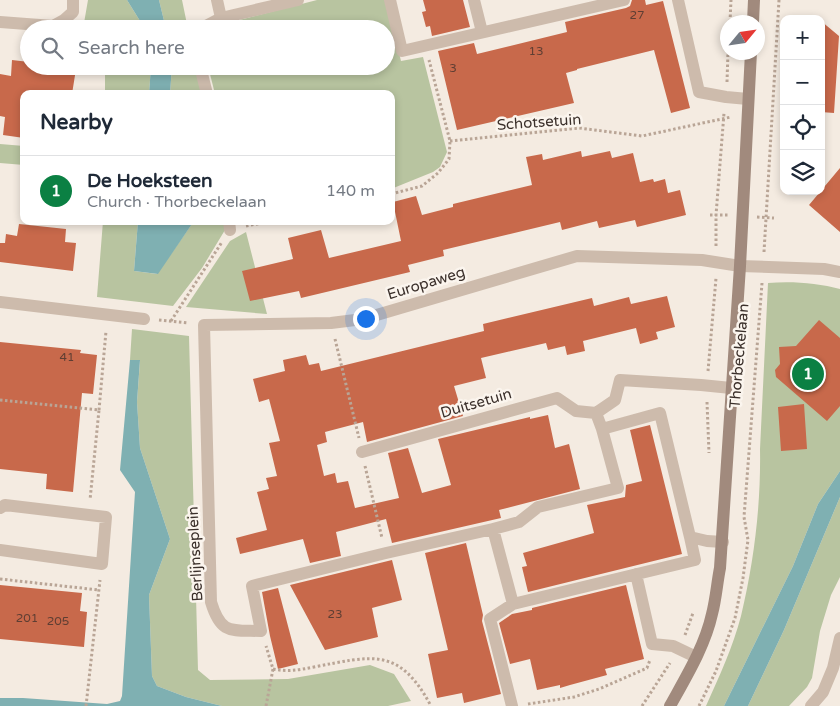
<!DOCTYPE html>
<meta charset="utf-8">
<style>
body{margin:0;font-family:"Varela Round",sans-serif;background:#f6f6f7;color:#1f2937}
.controls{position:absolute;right:15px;top:15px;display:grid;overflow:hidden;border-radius:10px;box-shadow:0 2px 8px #0003}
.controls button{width:45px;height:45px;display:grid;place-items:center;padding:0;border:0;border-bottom:1px solid #e0e1e3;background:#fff;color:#1f2937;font:25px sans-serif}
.compass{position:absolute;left:720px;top:15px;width:45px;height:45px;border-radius:50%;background:#fff;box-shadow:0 2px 8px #0003;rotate:61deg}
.you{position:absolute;left:365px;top:318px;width:18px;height:18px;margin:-12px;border:4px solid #fff;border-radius:50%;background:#1a73e8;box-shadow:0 0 0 8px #1a73e833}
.badge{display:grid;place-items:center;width:32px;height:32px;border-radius:50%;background:#0b8043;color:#fff;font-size:16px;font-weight:700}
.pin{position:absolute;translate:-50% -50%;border:2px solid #fff;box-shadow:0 1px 5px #0006}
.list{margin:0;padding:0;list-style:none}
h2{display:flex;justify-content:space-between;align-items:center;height:65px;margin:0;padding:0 20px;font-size:21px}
h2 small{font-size:16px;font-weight:400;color:#747a83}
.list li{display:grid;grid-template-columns:32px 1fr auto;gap:15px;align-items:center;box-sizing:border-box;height:70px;padding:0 20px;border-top:1px solid #e0e1e3}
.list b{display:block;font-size:19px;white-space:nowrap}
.list p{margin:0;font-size:16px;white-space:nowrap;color:#747a83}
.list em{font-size:16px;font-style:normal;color:#747a83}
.icon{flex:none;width:28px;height:28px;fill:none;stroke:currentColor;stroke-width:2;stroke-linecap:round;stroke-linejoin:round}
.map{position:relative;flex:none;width:840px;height:706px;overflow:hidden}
.search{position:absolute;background:#fff;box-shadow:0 2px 8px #0003;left:20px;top:20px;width:375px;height:55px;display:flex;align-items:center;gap:12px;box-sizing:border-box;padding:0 18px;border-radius:28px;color:#747a83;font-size:19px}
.panel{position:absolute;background:#fff;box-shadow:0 2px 8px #0003;left:20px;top:90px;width:375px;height:135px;border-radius:10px}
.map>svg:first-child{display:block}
.green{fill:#b8c4a0}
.water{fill:#7fb0b2}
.building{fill:#c8694b}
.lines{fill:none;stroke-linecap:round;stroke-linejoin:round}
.path{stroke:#b9a596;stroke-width:3;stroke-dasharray:2.5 2.5;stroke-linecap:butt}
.street{stroke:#cdbbac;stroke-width:12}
.secondary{stroke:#a18a7d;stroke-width:12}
.labels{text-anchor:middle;stroke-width:5;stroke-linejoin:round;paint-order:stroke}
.number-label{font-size:12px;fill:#5e3e33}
.street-label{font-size:15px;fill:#3b302b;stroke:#fbf5ee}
</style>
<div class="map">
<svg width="840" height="706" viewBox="0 0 840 706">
<rect width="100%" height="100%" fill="#f4ebe1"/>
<path class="green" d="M88,0h39l18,29h-66l5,-6z
M159,0h23l6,29h-22z
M317,0h69l15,61 22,-4 24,95 -7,15 -7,5 -42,17v-95h-176l-7,-28h178v-37h-182z
M105,66h46l-2,28h-44z
M172,66h25l6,28h-33z
M0,144l24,2v19l-24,-2z
M103,221h35l-4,50 23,3 37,-53h34v4l-26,43 -29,38 -76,-9z
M246,232l21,82 -81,-7 44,-66z
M768,283c24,-2 50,0 72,6v182l-22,33 -25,62 -69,140h-18c13,-29 27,-59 35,-90 13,-54 20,-111 19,-167z
M132,329l57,7 9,334 12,10 78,-1 82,-14 24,9 17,27 -23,5h-166l-36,-9 -29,-11 -5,-10 -3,-81 21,-56 -30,-91 -3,-46 3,-41 -10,-1z
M840,497v80l-9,18 -11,36 -8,47 -5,9 -18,19h-41l36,-76z"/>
<path class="water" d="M127,0h32l7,29h-21z
M151,66h21l-2,28h-21z
M138,221h56l-36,53 -24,-3z
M130,360h10l-3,42 3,46 30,91 -21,56 3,81 5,10 29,11 36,9h-222v-8h23l84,6 13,-3 2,-5 13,-204 -15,-22z
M840,471v26l-56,133 -36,76h-24l69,-140 25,-62z"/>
<path class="building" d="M423,0h40l7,27 -38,9 -2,-10 -4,1 -4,-15 4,-1z
M632,0h13l1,5 17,-4 27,107 -19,5 -17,-63 -77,19v1l-11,3 8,30 -117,27 -19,-79 36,-8 3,11 90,-22 -2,-10 61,-14 4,-2z
M821,21l18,15 -5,77 -13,-1z
M12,60l17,2v4h31l16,3 -4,25h-48v44l-21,-3 2,-18 -5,-1v-42l11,2z
M581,151l1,6 28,-6 2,7 21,-5 7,29 13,-3 1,3 11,-3 3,14 12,-3 6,25 -49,12 -2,-7 -36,8 -2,-7 -35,9 -2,-8 -117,28 1,6 -36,9 2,7 -109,26 -2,-7 -49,10 -8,-30 51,-12 -5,-21 33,-8 8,28 72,-17 -8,-39 23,-6 6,19 31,-8v-3l79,-19 -6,-28 16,-3 1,6z
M840,168v64l-31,-27z
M19,224l47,5 -1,13 11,1 -3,28 -73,-9v-19h5l1,-9 11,2z
M667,296l8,31 -19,5 2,7 -18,5 -4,-16 -53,13 2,10 -18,4 -2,-9 -17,4 -2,-7 -65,15 5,20 -32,8 9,30 -96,26 -4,-20 -38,10 2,10 -10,3 7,31 11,-3 2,10 11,-2 7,27 44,-10 -11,-45 20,-5 14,45 29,-8 -13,-46 92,-22v2l18,-4 7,33 14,-4 11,45 -81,21 2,8 -109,25 -6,-24 -50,13 5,24 -31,7 -7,-24 -63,15 -4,-16 31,-8 -10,-38 12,-3 -3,-11 11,-2 -8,-33 11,-2 -11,-42 -10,3 -6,-23 32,-8 -2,-11 23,-5 3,10 10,-2 2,8 163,-40 -1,-7 109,-26 2,8 35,-9 2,7z
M819,320l21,18v68l-13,15 -51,-44 -1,-7 5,-6 -1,-17 17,-1z
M0,342l81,8 -1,3 17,2 -4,39 -11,-1 -9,99 -27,-3 1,-15 -47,-5z
M804,404l3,45 -26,2 -3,-44z
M650,425l32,129 -154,38 -6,-25 5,-1 -4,-13 71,-20 -7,-28 38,-8 1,-12 16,-4 -12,-51z
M466,543l17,72 -1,6 19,73 -37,9 -2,-10 -25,5 -9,-44 20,-4 -23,-97z
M392,560l10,40 -30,8 6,29 -53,13 -35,-65z
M0,585l82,8 -2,18 7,1 -3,35 -84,-8z
M626,585l18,74 -39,10 2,6 -37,10 -10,3v-3l-23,5 -7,-31 -20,5 -11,-41 13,-9 20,-4v-2z
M278,588l20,76 -20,5 -8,-33 -8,-44z"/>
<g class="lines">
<path class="path" d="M730,22l1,-22
M727,82l1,-30
M450,141l129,-13 63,8 89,-19
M391,194l31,-8 16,-13 11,-14 1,-18 -21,-81
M710,215h18
M757,217l17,1
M246,226l27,-5
M716,246v-31l8,-102
M764,252l15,-252
M159,320l29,3
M171,321l51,-79
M335,339l24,99
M708,371l8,-93
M0,400l99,10 -9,90
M707,402l2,51
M99,410l7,-79
M365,466l17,72
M0,579l99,11
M685,635l8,-22
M273,669c15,3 26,1 41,-2 58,-11 85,-21 117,39
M528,704l46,-7 25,-8 48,-21 3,-8
M86,706l14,-126
M266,706l7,-37 -7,-23
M642,706l28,-43
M699,706l17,-35 19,-53 8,-40 5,-38 -4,-23 18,-234"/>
<path class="street" d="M217,0l4,18
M390,0l12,51 222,-51
M474,0l8,32
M678,0l21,92 27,5 22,2
M0,22l53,4 11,-6 9,-8v-12
M200,29l21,-11 77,-18
M200,66l7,28
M229,221l1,9
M0,302l144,17
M596,413l19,-13 5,-20 81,5 30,3
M362,452l195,-54 19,13 20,2 6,16 58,-16 30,124 17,4 16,1
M0,508l5,-3 101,12 -4,47 -102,-14
M493,529l26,-7 19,-15 80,-19 -16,-59
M690,537l5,23 -182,44 -20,-75 -107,24 -134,33 9,45c-30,-1 -40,4 -50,-29l-7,-277 127,-2 32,-4 214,-63 125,4 38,6 84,3 16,3
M636,574l16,70 21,2 23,11
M512,706l-22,-87 23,-15
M811,706l12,-14 10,-24 7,-30"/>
<path class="secondary" d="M753,22l1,-22
M670,706c16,-29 35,-60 42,-92 4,-15 5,-31 8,-46l20,-302 11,-214"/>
</g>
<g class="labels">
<g class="number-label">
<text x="637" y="19">27</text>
<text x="536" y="55">13</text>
<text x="453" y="72">3</text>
<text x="67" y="361">41</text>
<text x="335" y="618">23</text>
<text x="27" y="622">201</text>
<text x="58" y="625">205</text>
</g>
<g class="street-label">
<text transform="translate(539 122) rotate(-4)" y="5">Schotsetuin</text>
<text transform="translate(426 283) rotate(-17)" y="5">Europaweg</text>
<text transform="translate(739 356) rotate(-85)" y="5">Thorbeckelaan</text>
<text transform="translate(476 403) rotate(-16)" y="5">Duitsetuin</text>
<text transform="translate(195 554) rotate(-93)" y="5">Berlijnseplein</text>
</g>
</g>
</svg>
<div class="controls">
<button>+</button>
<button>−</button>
<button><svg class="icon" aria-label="locate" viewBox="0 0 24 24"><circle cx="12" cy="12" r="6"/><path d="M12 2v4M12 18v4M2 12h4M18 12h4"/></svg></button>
<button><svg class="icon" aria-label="layers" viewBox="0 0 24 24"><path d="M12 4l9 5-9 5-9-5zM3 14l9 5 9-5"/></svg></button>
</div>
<svg class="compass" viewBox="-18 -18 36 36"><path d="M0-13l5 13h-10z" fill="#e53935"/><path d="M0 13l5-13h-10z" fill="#747a83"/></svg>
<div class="you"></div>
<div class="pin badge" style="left:808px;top:374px">1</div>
<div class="search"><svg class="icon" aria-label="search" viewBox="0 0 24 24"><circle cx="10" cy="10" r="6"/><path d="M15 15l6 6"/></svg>Search here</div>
<section class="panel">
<h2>Nearby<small></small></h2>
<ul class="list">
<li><span class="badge">1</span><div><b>De Hoeksteen</b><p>Church · Thorbeckelaan</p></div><em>140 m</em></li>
</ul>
</section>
</div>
